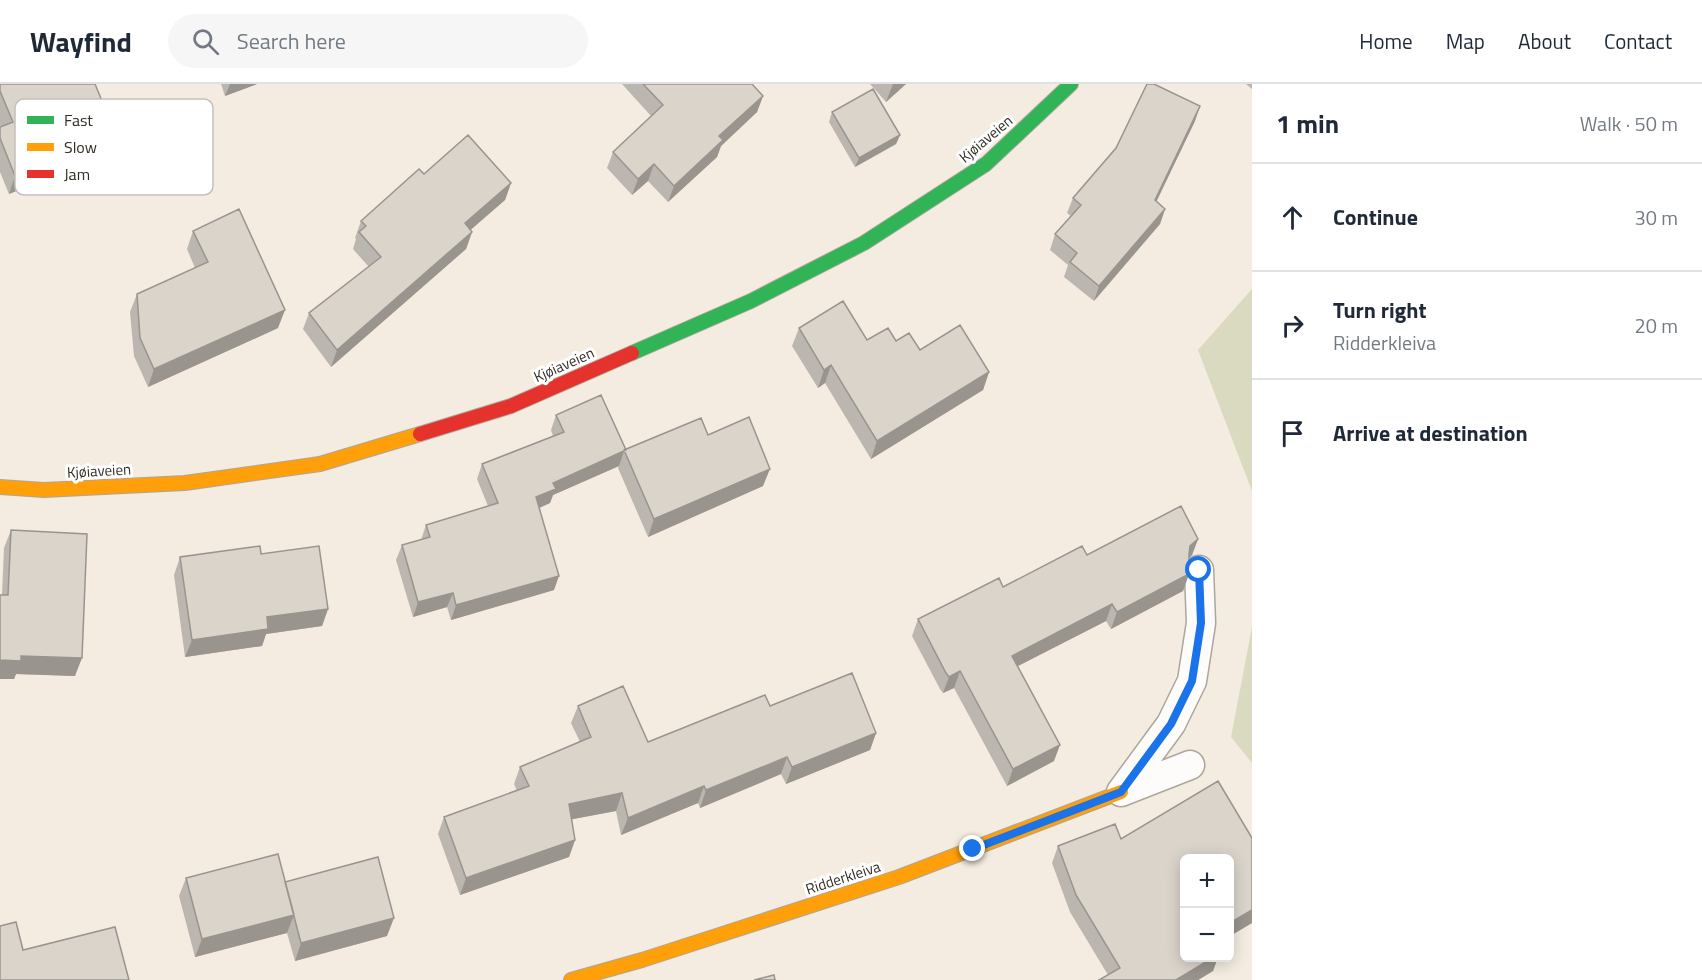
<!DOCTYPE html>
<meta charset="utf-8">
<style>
body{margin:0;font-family:"Titillium Web",sans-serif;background:#f6f6f7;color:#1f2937}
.controls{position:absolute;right:18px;bottom:18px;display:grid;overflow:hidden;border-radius:9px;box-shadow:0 3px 15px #0003}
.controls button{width:54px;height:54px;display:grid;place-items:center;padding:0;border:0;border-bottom:2px solid #e0e1e3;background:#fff;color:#1f2937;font:30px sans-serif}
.stop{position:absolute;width:18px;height:18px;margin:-14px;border:4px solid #1a73e8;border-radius:50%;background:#fff}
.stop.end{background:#1a73e8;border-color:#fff;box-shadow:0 2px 6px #0008}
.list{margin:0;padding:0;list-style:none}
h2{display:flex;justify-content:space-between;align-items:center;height:78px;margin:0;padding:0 24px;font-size:26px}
h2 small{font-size:20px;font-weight:400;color:#747a83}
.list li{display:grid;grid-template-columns:39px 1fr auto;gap:18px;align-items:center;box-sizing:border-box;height:108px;padding:0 24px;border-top:2px solid #e0e1e3}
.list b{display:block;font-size:22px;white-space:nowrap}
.list p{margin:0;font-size:20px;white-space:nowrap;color:#747a83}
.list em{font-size:20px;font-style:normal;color:#747a83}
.icon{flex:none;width:33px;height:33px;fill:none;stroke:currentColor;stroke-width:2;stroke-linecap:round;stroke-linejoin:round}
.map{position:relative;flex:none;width:1252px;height:896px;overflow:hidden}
header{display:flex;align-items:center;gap:36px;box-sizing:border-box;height:84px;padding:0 30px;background:#fff;border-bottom:2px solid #e0e1e3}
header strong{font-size:28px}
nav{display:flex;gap:33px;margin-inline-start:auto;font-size:21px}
.search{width:420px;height:54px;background:#f6f6f7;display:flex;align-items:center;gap:15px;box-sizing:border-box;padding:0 21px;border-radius:33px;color:#747a83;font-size:22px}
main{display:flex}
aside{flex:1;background:#fff}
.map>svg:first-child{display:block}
.green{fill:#dadac1}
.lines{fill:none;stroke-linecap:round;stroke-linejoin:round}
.lane-casing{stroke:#aca69d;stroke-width:31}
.fast-casing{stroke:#aca69d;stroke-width:16}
.slow-casing{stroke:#aca69d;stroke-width:16}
.jam-casing{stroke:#aca69d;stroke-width:16}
.lane{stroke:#fdfcfa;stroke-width:28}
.fast{stroke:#30b455;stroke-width:14}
.slow{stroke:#ff9f0a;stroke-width:14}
.jam{stroke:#e5322d;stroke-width:14}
.wall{fill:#bbb6af}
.shaded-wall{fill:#99948e}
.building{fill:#dad4cb;stroke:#99948e;stroke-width:1.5}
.route{stroke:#1a73e8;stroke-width:8}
.labels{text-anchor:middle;stroke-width:6;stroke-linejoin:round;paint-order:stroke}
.street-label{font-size:15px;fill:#332e25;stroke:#fff}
.key{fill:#fff;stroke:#c2c0be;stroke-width:1.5}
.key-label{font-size:16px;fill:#332e25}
</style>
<header>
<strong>Wayfind</strong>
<div class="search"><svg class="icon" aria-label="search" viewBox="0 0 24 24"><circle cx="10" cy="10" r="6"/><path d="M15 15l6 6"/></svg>Search here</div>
<nav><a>Home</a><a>Map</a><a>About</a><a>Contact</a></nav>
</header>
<main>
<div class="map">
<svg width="1252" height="896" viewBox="0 0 1252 896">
<rect width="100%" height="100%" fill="#f4ece0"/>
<path class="green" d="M1252,205v202l-54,-141z
M1252,543v136l-21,-26z"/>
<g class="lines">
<defs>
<path id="lane" d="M1121,708l50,-68 21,-43 9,-58 -2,-53
M1121,708l69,-27"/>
<path id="fast" d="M632,269l119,-52 113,-58 122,-79 85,-80"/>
<path id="slow" d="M0,403l44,3 141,-7 135,-19 100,-30
M571,896l71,-20 257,-83 222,-85"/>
<path id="jam" d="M420,350l91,-28 121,-53"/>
</defs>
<use href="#lane" class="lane-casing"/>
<use href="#fast" class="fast-casing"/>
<use href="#slow" class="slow-casing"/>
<use href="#jam" class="jam-casing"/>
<use href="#lane" class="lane"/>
<use href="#fast" class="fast"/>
<use href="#slow" class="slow"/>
<use href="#jam" class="jam"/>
</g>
<path class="wall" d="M0,0l100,47 -36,14 -2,27 -53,22 -9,-22v-45h1l-1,-2z
M221,0h36l-32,12z
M622,0h130l11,12 -6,16 -36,34 -4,11 -49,45 -20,-21 -16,14 -25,-27 6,-16 38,-36z
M870,0h36l-20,18z
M1246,0h6v5z
M832,28l68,23 -4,9 -41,23 -26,-45z
M1195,37l-39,80 9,8 -5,15 -66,77 -30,-24 4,-12 -18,-15 5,-16 16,-18 -4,-3 6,-15z
M424,90l87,9 -6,17 -35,30 2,2 -6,17 -135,118 -28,-38 6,-16 60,-46 -16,-18 3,-10 -1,-1 6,-17z
M193,147l85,97 -130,59 -14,-31 -4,-44 7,-18 58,-26 -8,-19z
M799,244l68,12 29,1 24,9 69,22 -6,18 -112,69 -46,-76 -7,5 -26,-42z
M556,331l69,35 83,-15 55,51 -115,51 -30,-69 1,-2 -66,29 -3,8 -10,5 14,82 -103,30 -4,-13 -34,10 -17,-57 6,-15 19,-5 5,-15 62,-19 -11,-27 5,-15 71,-28 -2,-6z
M11,446l64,146 -59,-2 -2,5h-14v-84h2l2,-47z
M1198,455l-6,16 -3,4v15l-6,17 -72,38 -5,-8 -88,45 36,95 -47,25 -53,-98 -11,5 -3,-4 -28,-53 6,-17 169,-64z
M261,470l67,55 -6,17 -56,8 -4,12 -77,11 -11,-82 6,-18z
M578,622l70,36 122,-36 106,27 -6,17 -84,34 -5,-10 -81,34 -2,-5 -77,32 -5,-24 -44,8 3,21 -6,17 -109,38 -22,-61 6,-17 73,-26 -3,-7 6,-17 60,-25 -9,-19z
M1218,697l34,57v85l-22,13v-78h-45v99h33l-5,14 -15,9h-99l9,-5 -38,-63 -18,-49 6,-17 57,-22 6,15z
M186,794l99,4 102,54 -92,25 -8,-28 -92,24 -16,-61z"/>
<path class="shaded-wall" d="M230,0h27l-32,12z
M893,0h13l-20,18z
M763,12l-6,16 -36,34 -4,11 -49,45 6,-16 45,-50z
M1200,22l-5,15 -45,94 5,-15z
M107,29l-7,18 -47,19 6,-18z
M900,51l-4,9 -41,23 4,-9z
M68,70l-6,18 -53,22 6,-18z
M654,80l-6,17 -16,14 6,-16z
M511,99l-6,17 -46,40 6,-17z
M1165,125l-5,15 -66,77 5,-15z
M472,148l-6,17 -135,118 6,-17z
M285,226l-7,18 -130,59 6,-18z
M831,281l-6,18 -7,5 6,-18z
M989,288l-6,18 -112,69 6,-18z
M624,367l-5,15 -66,29 -3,8 -19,8 5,-14 17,-14z
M770,385l-7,17 -115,51 6,-18z
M1198,455l-6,16 -8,8 6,-17z
M1189,490l-6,17 -72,38 6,-17z
M559,492l-5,14 -103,30 5,-15z
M453,509l-6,14 -34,10 5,-15z
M1112,520l-6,17 -100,51 6,-16z
M328,525l-6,17 -56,8 -4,12 -77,11 7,-17 75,-23z
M21,572l61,2 -7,18 -59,-2 -2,5h-14v-19z
M960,587l-6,17 -11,5 6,-16z
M876,649l-6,17 -84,34 6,-17z
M1060,661l-6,16 -47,25 6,-17z
M787,673l-6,17 -81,34 6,-18z
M704,702l-6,17 -77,32 7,-17z
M622,709l-6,18 -53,10 6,-17z
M575,756l-6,17 -109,38 6,-17z
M1252,826v13l-22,13v-13z
M294,831l-7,18 -92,24 7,-18z
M394,834l-7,18 -92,25 6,-18z
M1214,873h4l-5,14 -15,9h-22z"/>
<path class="building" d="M0,0h95l12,29 -48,19 9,22 -53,22 -15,-38v-11l13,-5 -13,-31z
M643,0h109l11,12 -44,40 4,4 -49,46 -20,-22 -16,15 -25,-27 50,-47z
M1147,0h7l46,22 -45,94 10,9 -66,77 -29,-24 7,-9 -22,-19 26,-29 -8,-7 43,-50z
M873,5l27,46 -41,23 -27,-46z
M468,51l43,48 -46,40 7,9 -135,118 -28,-37 72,-56 -22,-25 7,-6 -5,-5 58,-52 5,5z
M239,125l46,101 -131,59 -14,-31 -3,-44 71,-32 -15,-31z
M843,217l24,39 21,-12 8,13 13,-8 11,17 40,-25 29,47 -112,69 -46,-76 -7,5 -25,-42z
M601,311l25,55 -73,33 3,6 -20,8 23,79 -103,29 -3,-12 -35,9 -16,-57 28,-8 -4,-12 72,-22 -16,-39 82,-32 -8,-17z
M749,333l21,52 -116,50 -30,-69 77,-32 7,17z
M1181,422l17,33 -8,7 -1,8v20l-72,38 -5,-8 -100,52 48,89 -47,24 -53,-98 -11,6 -3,-4 -28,-54 81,-41 4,9 79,-41 5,9z
M11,446l76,4 -5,124 -61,-2v5l-21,-1v-65h8z
M260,462l1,8 58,-8 9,63 -61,8 1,12 -76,11 -12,-83z
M852,589l24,60 -84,34 -5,-10 -81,33 -2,-4 -76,32 -6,-25 -53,11 6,36 -109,38 -22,-61 85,-31 -9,-19 71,-30 -13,-31 45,-20 25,56 117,-47 5,11z
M1218,697l34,57v72l-22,13v-65h-45v99h29l-38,23h-77l21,-12 -44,-73 -18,-49 57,-22 6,15z
M278,770l16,61 -92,24 -16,-61z
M378,773l16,61 -93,25 -16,-61z
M16,838l7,28 92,-23 14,53h-129v-54z
M774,891l1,5h-21z"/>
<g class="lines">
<path class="route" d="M973,765l148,-57 50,-68 21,-43 9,-58 -2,-53"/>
</g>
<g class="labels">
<g class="street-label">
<text transform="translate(986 55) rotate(-40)" y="5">Kjøiaveien</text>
<text transform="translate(564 281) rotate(-24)" y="5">Kjøiaveien</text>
<text transform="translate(99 387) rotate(-3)" y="5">Kjøiaveien</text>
<text transform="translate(843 794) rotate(-18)" y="5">Ridderkleiva</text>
</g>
</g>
<rect x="15" y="15" width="198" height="96" rx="9" class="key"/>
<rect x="27" y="32" width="27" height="8" fill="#30b455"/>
<rect x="27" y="59" width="27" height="8" fill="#ff9f0a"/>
<rect x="27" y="86" width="27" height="8" fill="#e5322d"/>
<g class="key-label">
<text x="64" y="42">Fast</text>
<text x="64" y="69">Slow</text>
<text x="64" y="96">Jam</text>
</g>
</svg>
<div class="controls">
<button>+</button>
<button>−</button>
</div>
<div class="stop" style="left:1199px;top:486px"></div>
<div class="stop end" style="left:973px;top:765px"></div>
</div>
<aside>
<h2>1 min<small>Walk · 50 m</small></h2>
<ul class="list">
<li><svg class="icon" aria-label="ahead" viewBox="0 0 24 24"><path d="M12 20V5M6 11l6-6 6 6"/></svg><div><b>Continue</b></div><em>30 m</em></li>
<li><svg class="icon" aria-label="right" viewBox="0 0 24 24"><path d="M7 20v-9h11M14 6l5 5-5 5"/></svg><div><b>Turn right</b><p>Ridderkleiva</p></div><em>20 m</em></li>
<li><svg class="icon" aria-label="arrive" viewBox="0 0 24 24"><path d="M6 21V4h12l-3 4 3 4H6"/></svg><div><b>Arrive at destination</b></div></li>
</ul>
</aside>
</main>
